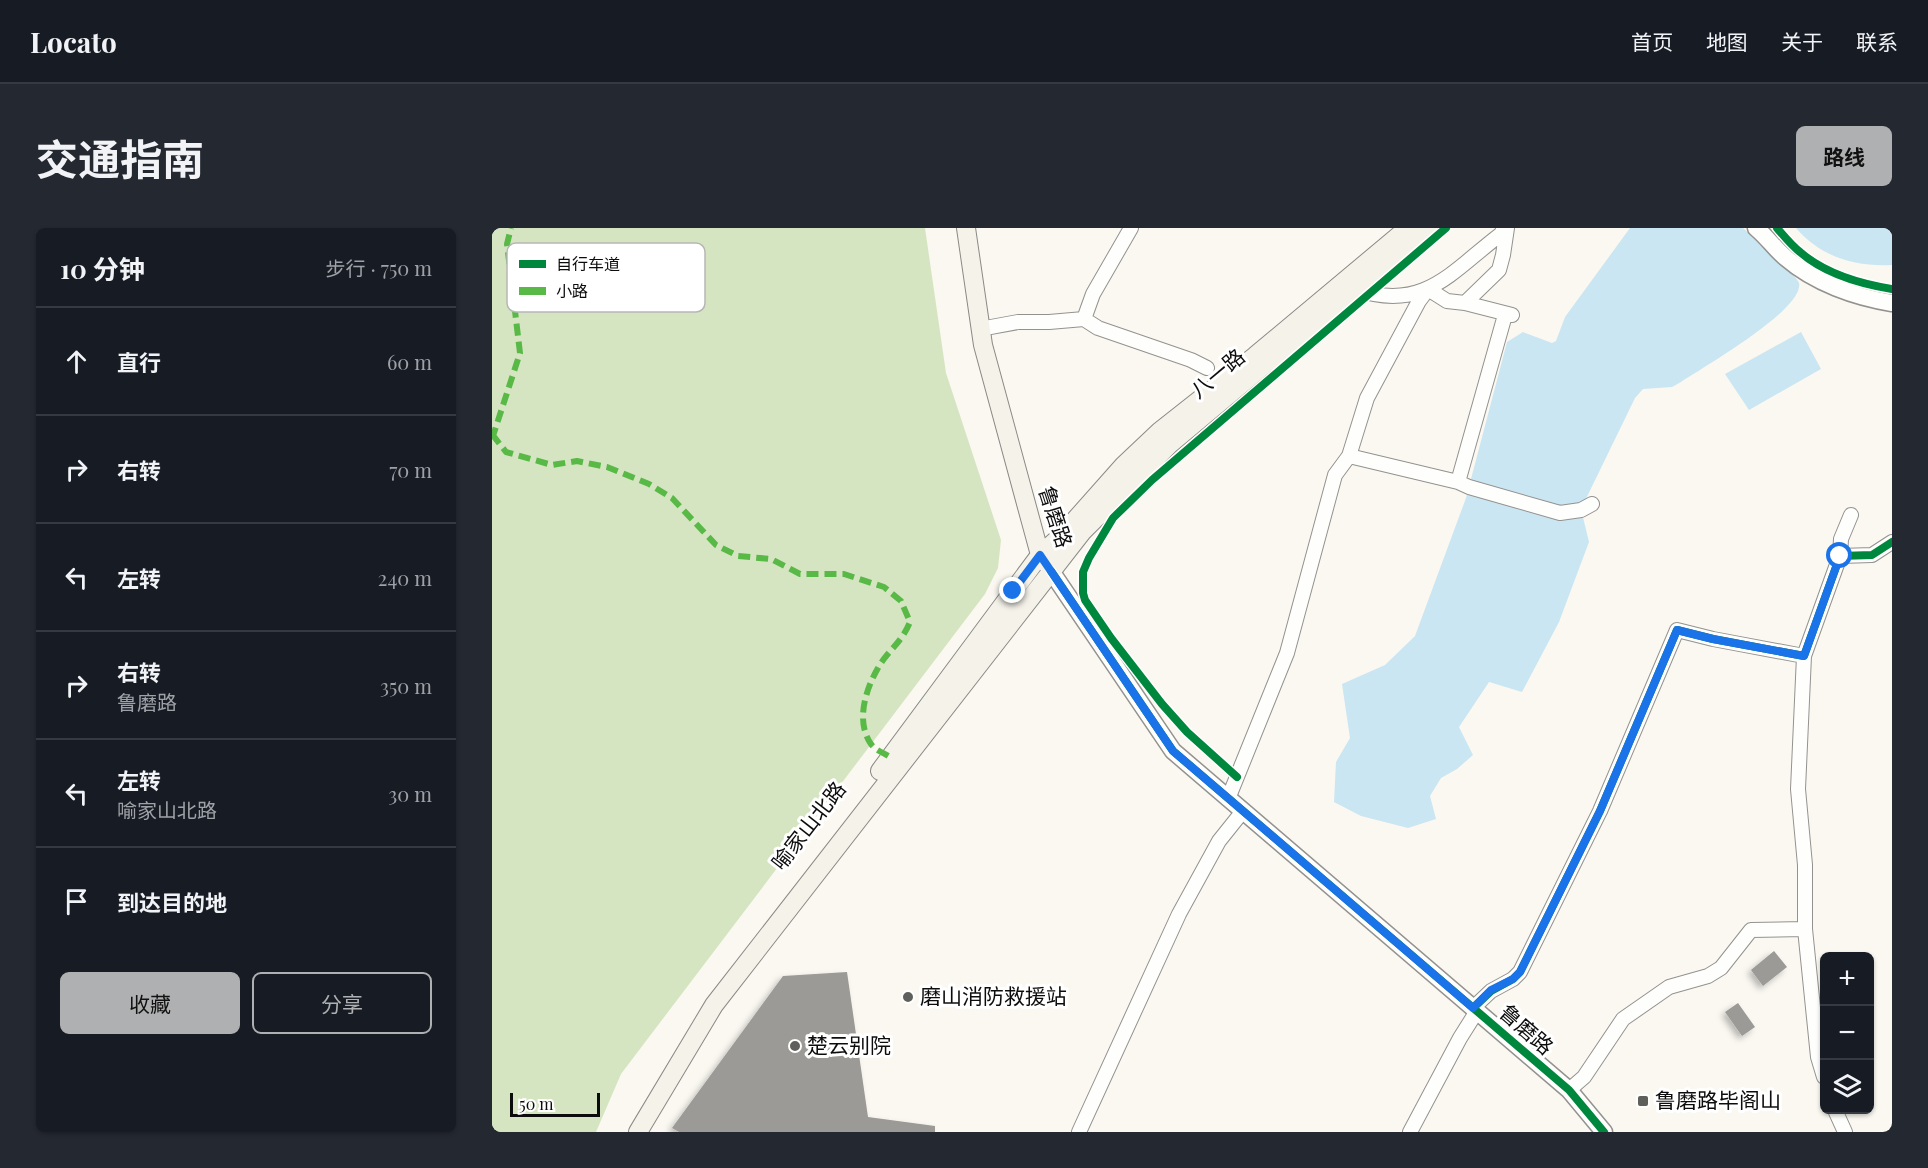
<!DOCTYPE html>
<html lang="zh">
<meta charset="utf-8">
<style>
body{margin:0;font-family:"Playfair Display","Noto Sans SC",serif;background:#242831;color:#f1f3f6}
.controls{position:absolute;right:18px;bottom:18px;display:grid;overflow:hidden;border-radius:9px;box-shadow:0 2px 4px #0004}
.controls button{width:54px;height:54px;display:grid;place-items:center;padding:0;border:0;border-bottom:2px solid #363941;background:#171b24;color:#f1f3f6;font:30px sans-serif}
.scale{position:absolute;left:18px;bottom:15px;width:90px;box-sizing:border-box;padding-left:6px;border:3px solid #0c0c0c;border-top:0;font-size:16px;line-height:21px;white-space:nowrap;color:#0c0c0c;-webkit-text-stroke:4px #fff;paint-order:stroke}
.stop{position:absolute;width:18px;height:18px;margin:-14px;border:4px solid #1a73e8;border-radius:50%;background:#fff}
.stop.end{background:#1a73e8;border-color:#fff;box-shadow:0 2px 6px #0008}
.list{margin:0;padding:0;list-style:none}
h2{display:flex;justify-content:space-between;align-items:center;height:78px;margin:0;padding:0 24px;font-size:26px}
h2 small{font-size:20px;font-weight:400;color:#9ea1a6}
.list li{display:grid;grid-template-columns:39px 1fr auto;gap:18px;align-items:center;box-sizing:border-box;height:108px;padding:0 24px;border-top:2px solid #363941}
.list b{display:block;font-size:22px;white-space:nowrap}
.list p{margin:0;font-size:20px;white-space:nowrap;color:#9ea1a6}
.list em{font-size:20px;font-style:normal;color:#9ea1a6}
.actions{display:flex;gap:12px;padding:18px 24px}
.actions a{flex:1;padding:14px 0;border:2px solid #afb0b1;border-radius:9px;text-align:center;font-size:21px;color:#afb0b1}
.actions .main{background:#afb0b1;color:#111}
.icon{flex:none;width:33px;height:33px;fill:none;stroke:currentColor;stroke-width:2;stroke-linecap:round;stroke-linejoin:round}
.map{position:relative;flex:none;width:1400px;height:904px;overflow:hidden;border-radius:9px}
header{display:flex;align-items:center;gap:36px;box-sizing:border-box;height:84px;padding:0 30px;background:#171b24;border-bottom:2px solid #363941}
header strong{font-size:28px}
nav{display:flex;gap:33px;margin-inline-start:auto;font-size:21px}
.intro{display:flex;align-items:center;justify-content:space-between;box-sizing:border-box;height:144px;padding:0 36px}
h1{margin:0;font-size:42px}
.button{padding:15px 27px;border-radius:9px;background:#afb0b1;color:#111;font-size:21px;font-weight:700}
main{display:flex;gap:36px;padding:0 36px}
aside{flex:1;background:#171b24;border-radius:9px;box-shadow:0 2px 4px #0004}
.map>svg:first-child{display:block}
.forest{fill:#d6e5c1}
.water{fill:#cae6f2}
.building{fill:#9c9a97;filter:url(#shadow)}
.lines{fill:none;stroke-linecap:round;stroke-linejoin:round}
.minor-casing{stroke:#93928f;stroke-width:16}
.tertiary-casing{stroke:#93928f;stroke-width:19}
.secondary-casing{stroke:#8a8986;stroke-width:20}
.minor{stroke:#fefefd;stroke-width:14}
.tertiary{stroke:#fefefd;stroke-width:16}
.secondary{stroke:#f4f2e9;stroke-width:18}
.quiet{stroke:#58b947;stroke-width:6;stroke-dasharray:12 6;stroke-linecap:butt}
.cycleway-casing{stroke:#fff;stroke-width:11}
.cycleway{stroke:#00873e;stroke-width:8}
.route{stroke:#1a73e8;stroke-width:8}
.poi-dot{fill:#5f5f5c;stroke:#fff;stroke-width:2}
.labels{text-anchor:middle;stroke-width:6;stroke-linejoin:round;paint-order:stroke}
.street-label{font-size:21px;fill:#0c0c0c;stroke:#fff}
.poi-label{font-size:21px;fill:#0c0c0c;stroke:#fff;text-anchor:start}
.key{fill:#fff;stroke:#b6b6b6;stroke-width:1.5}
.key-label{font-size:16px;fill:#0c0c0c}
</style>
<header>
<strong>Locato</strong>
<nav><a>首页</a><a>地图</a><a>关于</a><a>联系</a></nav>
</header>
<div class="intro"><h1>交通指南</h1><a class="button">路线</a></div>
<main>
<aside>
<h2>10 分钟<small>步行 · 750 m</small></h2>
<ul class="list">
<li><svg class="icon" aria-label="ahead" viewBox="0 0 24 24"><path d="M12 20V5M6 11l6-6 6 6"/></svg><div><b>直行</b></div><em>60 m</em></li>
<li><svg class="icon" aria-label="right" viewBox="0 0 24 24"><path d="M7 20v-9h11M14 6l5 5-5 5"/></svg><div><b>右转</b></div><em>70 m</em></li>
<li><svg class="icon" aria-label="left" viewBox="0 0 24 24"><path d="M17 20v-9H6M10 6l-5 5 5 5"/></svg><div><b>左转</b></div><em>240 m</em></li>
<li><svg class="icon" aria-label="right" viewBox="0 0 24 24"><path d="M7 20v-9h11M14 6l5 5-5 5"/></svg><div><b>右转</b><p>鲁磨路</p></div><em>350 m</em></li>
<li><svg class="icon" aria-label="left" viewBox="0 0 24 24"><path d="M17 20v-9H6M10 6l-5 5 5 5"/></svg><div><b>左转</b><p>喻家山北路</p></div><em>30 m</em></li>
<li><svg class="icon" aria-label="arrive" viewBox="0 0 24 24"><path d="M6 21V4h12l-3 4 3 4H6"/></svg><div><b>到达目的地</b></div></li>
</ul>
<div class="actions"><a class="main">收藏</a><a>分享</a></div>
</aside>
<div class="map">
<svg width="1400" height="904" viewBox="0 0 1400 904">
<defs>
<filter id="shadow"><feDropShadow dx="-3.5" dy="3.5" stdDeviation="3" flood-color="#0004"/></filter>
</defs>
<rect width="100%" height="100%" fill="#faf8f1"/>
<path class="forest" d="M0,0h433l21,145 55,167 -3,28 -13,26 -364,480 -25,58h-104z"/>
<path class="water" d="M1138,0h113c9,8 54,48 56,55 6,26 -97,85 -118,99l-9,5 -29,2 -8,9 -54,111 8,33 -30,80 -37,70 -33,-10 -30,45 14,28 -16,14 -16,9 -11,18 6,23 -28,9 -47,-12 -27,-14 2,-40 14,-24 -8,-54 43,-19 30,-29 51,-138 41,-156 16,-10 29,11 4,-2 9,-24z
M1304,0h96v37c-37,2 -71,-8 -96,-37z
M1309,104l20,37 -72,41 -24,-36z"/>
<path class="building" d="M1282,723l13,16 -24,19 -12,-16z
M355,744l21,145 67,9v6h-256l-7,-4 111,-152z
M1246,775l17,24 -13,9 -17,-24z"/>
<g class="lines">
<defs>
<path id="minor" d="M863,61c69,24 97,-18 146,-55l3,-6
M973,75l34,-33 4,-15 4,-27
M592,91l14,9 93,32 16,8
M488,101l38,-7h31l35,-3 9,-25 38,-66
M857,228l109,26 47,-167
M966,254l11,5 91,26 21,-3 11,-6
M1348,328l1,-17 10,-24
M736,571l59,-146 48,-178 14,-19 18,-58 52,-97 9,-12 19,12 18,2 47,12
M1313,701l13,128 6,20
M981,780l18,-17 22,-12 7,-7 80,-161 77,-181 36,9 91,17 36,-100 32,-1 20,-13
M1077,862l15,-13 39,-58 46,-32 39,-11 13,-8 30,-38 54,-1v-64l-7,-76 6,-133
M1343,882l10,22
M587,904l100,-218 40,-73 24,-30
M918,904l50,-94 17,-27"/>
<path id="tertiary" d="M1264,0c11,9 19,21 30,30 29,25 69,39 106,45
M559,343l122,180 396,339 35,42"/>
<path id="secondary" d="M474,0l17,117 57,210 6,8
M388,543l160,-216 20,-18 64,-72 36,-34 95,-75 153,-128
M146,904l76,-127 368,-473 89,-89 257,-215"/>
</defs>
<use href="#minor" class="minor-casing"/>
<use href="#tertiary" class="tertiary-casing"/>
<use href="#secondary" class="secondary-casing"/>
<use href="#minor" class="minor"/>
<use href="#tertiary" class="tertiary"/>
<use href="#secondary" class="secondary"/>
<path class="quiet" d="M0,206l14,18 46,13 25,-4 30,6 42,17 23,14 44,47 22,11 33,3 29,15h44l40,13 17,14 9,21c-9,22 -22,28 -32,46 -12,21 -23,53 -7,76 4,6 13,9 19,13
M0,211l28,-86 -13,-109 4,-16"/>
<defs>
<path id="cycleway" d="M1285,0c7,8 14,17 23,24 24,21 61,32 92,37
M559,343l122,180 396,339 35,42
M745,549l-50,-45 -25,-28 -51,-66 -26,-38 -2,-7v-21l6,-14 24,-40 39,-38 294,-252
M981,780l18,-17 22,-12 7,-7 80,-161 77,-181 36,9 91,17 36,-100 32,-1 20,-13"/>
</defs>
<use href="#cycleway" class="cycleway-casing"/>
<use href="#cycleway" class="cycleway"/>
</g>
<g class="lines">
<path class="route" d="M521,363l27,-36 133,196 300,257 18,-18 22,-11 7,-7 80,-161 77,-181 36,9 91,17 36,-100"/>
</g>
<g class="poi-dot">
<circle cx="416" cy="769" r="6"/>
<circle cx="303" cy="818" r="6"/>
<rect x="1145" y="867" width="12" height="12" rx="3"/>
</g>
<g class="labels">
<g class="street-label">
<text transform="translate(726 146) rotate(-40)" y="7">八一路</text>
<text transform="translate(563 289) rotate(72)" y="7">鲁磨路</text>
<text transform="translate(317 598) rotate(-52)" y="7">喻家山北路</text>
<text transform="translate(1034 802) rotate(41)" y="7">鲁磨路</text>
</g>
<g class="poi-label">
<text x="428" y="776">磨山消防救援站</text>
<text x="315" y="825">楚云别院</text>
<text x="1163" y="880">鲁磨路毕阁山</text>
</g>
</g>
<rect x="15" y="15" width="198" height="69" rx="9" class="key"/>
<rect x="27" y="32" width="27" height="8" fill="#00873e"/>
<rect x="27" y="59" width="27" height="8" fill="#58b947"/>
<g class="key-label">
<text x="64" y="42">自行车道</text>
<text x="64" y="69">小路</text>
</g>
</svg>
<div class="controls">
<button>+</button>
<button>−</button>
<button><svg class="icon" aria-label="layers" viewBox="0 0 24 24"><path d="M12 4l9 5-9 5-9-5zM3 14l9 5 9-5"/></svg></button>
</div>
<div class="scale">50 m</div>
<div class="stop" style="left:1348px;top:328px"></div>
<div class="stop end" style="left:521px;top:363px"></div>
</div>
</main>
